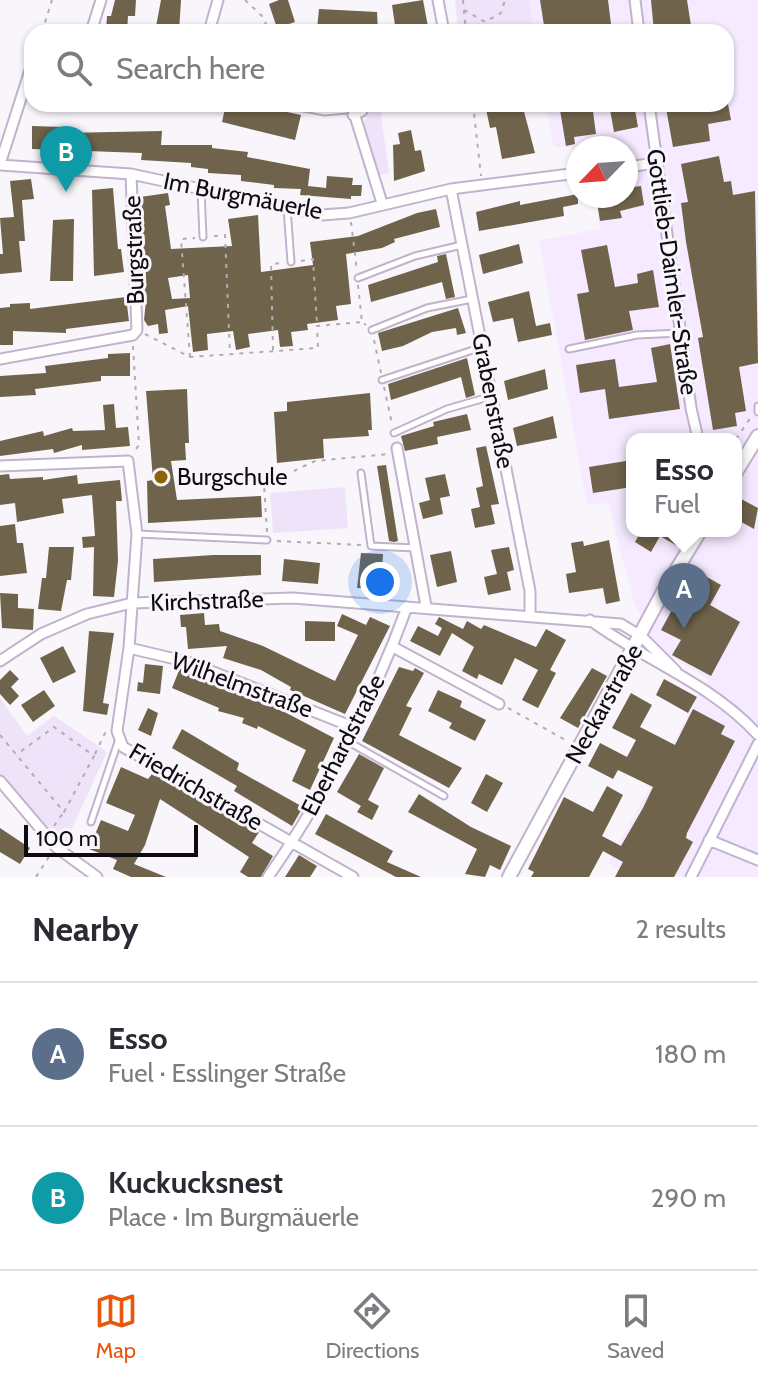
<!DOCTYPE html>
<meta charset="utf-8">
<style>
body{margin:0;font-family:Cabin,sans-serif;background:#f2f2f3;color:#2b2b33}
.compass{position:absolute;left:566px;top:136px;width:72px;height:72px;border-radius:50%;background:#fff;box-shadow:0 2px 6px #0004;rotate:245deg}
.scale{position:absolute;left:24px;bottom:20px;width:174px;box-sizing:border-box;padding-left:8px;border:4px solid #0f0b13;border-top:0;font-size:22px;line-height:28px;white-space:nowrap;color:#0f0b13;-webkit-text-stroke:6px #f9f6fb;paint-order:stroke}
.you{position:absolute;left:380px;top:582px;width:28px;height:28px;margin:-20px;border:6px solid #fff;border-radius:50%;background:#1a73e8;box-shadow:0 0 0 12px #1a73e833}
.badge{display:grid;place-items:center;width:52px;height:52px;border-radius:50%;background:#ea580c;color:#fff;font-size:26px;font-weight:700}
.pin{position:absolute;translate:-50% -66px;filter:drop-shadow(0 2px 4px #0008)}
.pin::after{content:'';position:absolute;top:42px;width:28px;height:24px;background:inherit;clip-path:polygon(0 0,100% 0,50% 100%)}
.popup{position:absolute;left:626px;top:433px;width:116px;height:104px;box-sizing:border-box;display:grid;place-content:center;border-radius:16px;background:#fff;filter:drop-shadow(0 2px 6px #0005);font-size:26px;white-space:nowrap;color:#7c7c81}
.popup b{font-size:30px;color:#2b2b33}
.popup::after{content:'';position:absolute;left:50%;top:100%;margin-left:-16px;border:16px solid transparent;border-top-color:#fff}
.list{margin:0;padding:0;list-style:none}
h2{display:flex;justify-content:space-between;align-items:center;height:104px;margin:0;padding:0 32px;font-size:34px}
h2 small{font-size:26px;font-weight:400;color:#7c7c81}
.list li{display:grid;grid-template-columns:52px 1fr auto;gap:24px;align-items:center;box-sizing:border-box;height:144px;padding:0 32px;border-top:2px solid #e1e1e2}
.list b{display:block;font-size:30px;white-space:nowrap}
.list p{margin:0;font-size:26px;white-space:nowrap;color:#7c7c81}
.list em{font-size:26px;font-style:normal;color:#7c7c81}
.icon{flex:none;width:44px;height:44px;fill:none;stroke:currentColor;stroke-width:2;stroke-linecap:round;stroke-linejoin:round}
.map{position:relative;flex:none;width:758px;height:877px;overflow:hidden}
.search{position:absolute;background:#fff;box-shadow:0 2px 6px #0004;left:24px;right:24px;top:24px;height:88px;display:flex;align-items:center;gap:20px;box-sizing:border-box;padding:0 28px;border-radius:24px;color:#7c7c81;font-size:30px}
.sheet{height:392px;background:#fff}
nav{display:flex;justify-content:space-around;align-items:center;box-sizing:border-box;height:112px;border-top:2px solid #e1e1e2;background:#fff;font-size:22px;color:#7c7c81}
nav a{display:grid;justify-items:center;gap:4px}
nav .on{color:#ea580c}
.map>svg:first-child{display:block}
.built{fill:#f5eaff;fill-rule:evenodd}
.green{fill:#eee3f9}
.building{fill:#70634b;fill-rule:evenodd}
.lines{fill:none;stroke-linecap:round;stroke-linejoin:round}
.service-casing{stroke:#c1b3cd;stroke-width:9}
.minor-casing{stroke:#c1b3cd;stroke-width:13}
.secondary-casing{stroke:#c1b3cd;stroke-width:16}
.path{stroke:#b0acb2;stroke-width:2;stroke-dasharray:4 6;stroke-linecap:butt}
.service{stroke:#fff;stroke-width:5}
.minor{stroke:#fff;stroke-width:9}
.secondary{stroke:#fff;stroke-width:12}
.poi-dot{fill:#8c6406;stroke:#f9f6fb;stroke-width:3}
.labels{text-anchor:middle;stroke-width:6;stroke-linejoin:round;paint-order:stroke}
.street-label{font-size:24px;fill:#0f0b13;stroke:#f9f6fb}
.poi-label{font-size:24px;fill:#0f0b13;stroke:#f9f6fb;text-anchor:start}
</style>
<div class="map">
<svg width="758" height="877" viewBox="0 0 758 877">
<rect width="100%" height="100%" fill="#f9f6fb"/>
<path class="built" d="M529,0h229v877h-119l-31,-14 100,-184 -56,-34 -19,-46 -25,-96 -21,2 -48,-265 61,-11 -5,-33h31v-48l-72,-1 -9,-43h181v-72h-193zM632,439h104v92h-104z"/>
<path class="green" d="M455,0h74l5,32h-76z
M380,108l9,65 -9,2 -16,-52 6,-12z
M345,487l3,41 -75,5 -3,-40z
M0,698l27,38 27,-20 53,36 -43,94 -9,-2 -55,-68z"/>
<path class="building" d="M115,0h21l-1,16h-7l-1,16h-21l1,-16h4z
M161,0h20l-2,32h-24z
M279,0h9l7,22 -18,6 -8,-24z
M423,0l6,32h-33l-4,-27z
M540,0h68l4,32h-67z
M651,0h36l5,32h-38z
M319,9l58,3 1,19 -61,-2z
M226,104h24l51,11 -6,25 -73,-18z
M485,104h37l13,49 -33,6 -6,-32 -6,1z
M559,104h33l4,30 -22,3 1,7 -9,2z
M609,104h25l4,23 -24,5z
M691,104h37l3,16 -23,4 2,17 -37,6 -7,-39z
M32,126l31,1v6l99,-2 -1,14h51v3l36,4 -1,5 63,12 -2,17 18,2 1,-12 26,2 -1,7h10l-1,11h-10v3l-51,-4 1,-6 -27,-1v-3l-33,-4v-6l-33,-2v-4l-17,-2v-4l-50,-3 1,-7 -110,-4z
M411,130l4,21 6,-1 4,21 -31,10 -1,-36 7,-1 -2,-11z
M719,156l5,26 7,-1 2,14 22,-4 3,172 -19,4 7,44 -11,2 2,13 -24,4 -15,-92 5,-1 -17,-95 -5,-39 7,-1 -7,-38z
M31,179l3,20 -12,1 3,41h-6l3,31 -22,2v-20h3l-3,-36 14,-1 -4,-36z
M641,186l3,19 -24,6 2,7 -22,3 -4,-25h30v-8z
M113,188l5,61h3l3,23 -30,4 -2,-86z
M168,193l2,12 -5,1 6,43 61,-3 -4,-27 30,-4 3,57 52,-7 -3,-23 48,-6 59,-23 19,-4 4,18 -46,12 1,3 -13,6 -36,6 5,50 -15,2 2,14 -31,4 1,6 -17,2 2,14 -13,1 -2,-17 -30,4 2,13 -14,3 -3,-19 -26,3 1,16 -15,2 -5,-46 -23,4 3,23 -9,1 -1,-10 -10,2 -4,-6 2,-20 -4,-26h3l-5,-77zM188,275l2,23 -18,1 -4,-21z
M578,194v10l-15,3 1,9 -85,15 -3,-19 44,-11v4z
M74,219l-1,62h-23l3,-61z
M519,244l4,19 -40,11 -4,-19z
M607,245l8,42 23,-4 -1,-9 16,-4 6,37 -30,4 4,19 -48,10 -8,-46 12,-2 -8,-42z
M446,254l9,43 -9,2 -4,-17 -71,20 -3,-17 70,-23 -1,-6z
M529,291l7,35 14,-3 2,12 -34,7 -5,-24 -20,4 -5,-20z
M126,297l3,24 -63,8v4l-53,-2v14h-13v-37l10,-1v-3l20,-1v6z
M458,308l8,25 -9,2 -1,-7 -24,4 -29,14 -21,5 -4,-18z
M670,344l10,65 -71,10 -4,-30 -25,4 -4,-28 39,-6 4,28 38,-5 -6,-34z
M130,353v23h-29v5l-66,8 1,6 -36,2v-21l46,-3 -1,-7 63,-8v-4z
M467,358l8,37 -9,3 -5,-21 -70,23 -3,-16z
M545,369l3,20 -40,11 -4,-19z
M187,389l2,54h-4l1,17 -15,1 6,39 84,-4 1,21 -114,6 -1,-42 6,-1 -7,-89z
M370,393l2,37h-4l1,6 -46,3 1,19 -47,5 -3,-51 13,-1v-9z
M114,404l2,24 12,-1 2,19 -48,4v-5l-28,8 -1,-4 -53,7v-15l43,-10 1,5 28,-8 1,3 32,-1 -2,-25z
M467,414l4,16 -34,7 1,7 -33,7 -4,-15 33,-10 -1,-4z
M553,416l4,22 -40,8 -4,-18z
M486,446l13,58 -8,1 4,19 -20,4 -4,-19 9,-2 -4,-19 7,-2 -7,-38z
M632,460v27l-39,6 -4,-26z
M386,465l12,76 -4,1 -5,-1 -12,-75z
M9,474l1,5 33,-2v3l34,-5 1,9 42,-4 2,21h-6l2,60 -4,36 -21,-1 1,-49 -11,1 -1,-11 13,-1 -3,-41 -30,4 2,14 -47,9 -2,-19 -15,2v-30z
M445,474l5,22 -10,2 3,16 -20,5 -4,-16 11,-3 -5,-22z
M741,499l17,9 -4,21 -18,-10z
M15,524l2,19h6l4,30 -27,3v-50z
M641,531h47l-9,16 -19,-11 -9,16 -16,-10z
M609,540l11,61 -14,3 -3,-16 -34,5 -3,-19 10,-2 -5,-29 12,-2 1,5z
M49,547h25l-3,33h-4l-6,31 -23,-2 4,-31h4z
M509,547l5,23 -7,2 4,18 -23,5 -4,-18 13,-3 -6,-24z
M451,551l6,31 -20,5 -7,-32z
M361,553l22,1 -1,19h16l-1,16 -40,-1z
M213,555h48v20l-107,7 -1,-23z
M284,559l36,4 -2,21 -36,-3z
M698,572l23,13 -11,20 30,17 -29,54 -39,-21 9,-15 -20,-10 12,-22 4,2z
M0,593l18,1v14l16,1 -1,21 -31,-2z
M204,613l1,12 14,-1 1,7 43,15 72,35 23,-46 -21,-9 5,-12 24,11 4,-8 20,9 -45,88 -55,-24 1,-3 -30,-17 -38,-12 4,-12 -39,3 -2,-22h-5l-1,-12z
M439,617l24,12 4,-8 14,8 3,-4 52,22 10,-18 20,11 -16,30 6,3 -18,35 -16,-8 16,-30 -23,-12 -13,27 -23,-11 -2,5 -15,-8 12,-24 -22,-14 -12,23 -30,-15 8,-15 20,10 4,-8 -7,-4z
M305,621l30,1v19h-30z
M89,631l25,2 -11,70 6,1 -2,11 -24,-4z
M63,646l13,26 -23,11 -13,-25z
M145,664l18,2 -3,28 -23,-3 1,-9 5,1z
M399,667l14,4 2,-3 9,5 -18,33 6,2 -13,27 63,33 -13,20 -87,-47z
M180,668l39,14 -1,5 59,21 57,30 -24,52 -18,-9 14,-31 -48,-24 -1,3 -15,-6 2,-5 -26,-7 1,-3 -47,-20z
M592,668l15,8 -29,52 -18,-10z
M10,670l9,9 -8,8 8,9 -9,9 -10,-11v-14z
M664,679l33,18 -9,16 -32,-18z
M44,690l11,16 -22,16 -12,-17z
M438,690l24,11 -2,6 26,13 -11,21 -26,-13 3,-5 -24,-12z
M631,693l21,12 -12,22 35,18 18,-36 32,17 -4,8 14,7 -48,92 -1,5 7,4 -19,35h-59l8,-15 -20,-11 -14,26h-58l3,-5 -6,-3 36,-72 29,15 14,-26 16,9 -21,41 19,10 22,-38 10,-21 -35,-17 -5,9 -25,-13 12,-23 27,14 9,-17 -24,-12z
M148,708l10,5 -7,23 -13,-6z
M182,729l57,34 -2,7 66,37 -11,19 -58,-35 3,-5 -65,-38z
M359,754l25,14 -16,32 11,6 -7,14 -15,-8 4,-6 -24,-14z
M121,767l27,12 4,-5 19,9 88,49 -7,11 21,13 -12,21h-13l-8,-5 9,-15 -89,-58 -15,46 -11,19 32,13h-35l-18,-8 4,-9 -28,-11 12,-29 27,11 7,-16 -29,-12z
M486,774l17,9 -16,29 -16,-9z
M419,794l52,33 40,19 -11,24 -10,-5 -5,12 -20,-3 12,-25 -69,-37z
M326,814l67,37 -6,11 34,15h-25l-81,-43z
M0,828l30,20 -10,16 -20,-12z
M299,855l18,11 -7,11h-25z"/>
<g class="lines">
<defs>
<path id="service" d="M201,190l2,47
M287,208l4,54
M358,278l57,-22 47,-11
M372,330l55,-22 45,-9
M569,349l68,-14 43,-2
M382,380l100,-33
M758,406v6
M394,433l53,-24 45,-13
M361,473l10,73 45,2
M138,534l129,6
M347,741l97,55
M91,822l28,-83"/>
<path id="minor" d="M438,0l6,32
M635,0l4,32
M91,32l10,-32
M209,32l9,-32
M294,104l31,6 21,-2
M649,104l42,304 7,31
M353,115l9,-4v-7
M355,116l27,87
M0,164l32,-100
M0,165l131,9 191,41 27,-2 102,-24 127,-16
M626,167l31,-4
M451,189l79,402v23
M0,359l133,-24 4,-5 -6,-156
M397,448l29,158
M0,466l128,-5 9,73 -8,114 -12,83 6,16 230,130
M590,620c55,41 121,63 168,115
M393,647l106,57
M129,648l59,14 165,65
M0,661l41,-27 46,-20 45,-11 161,-5 328,26 20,12 35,35
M0,781l56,66 41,30
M709,840l49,20
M268,877c54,-76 107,-182 139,-270
M691,877l67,-133"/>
<path id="secondary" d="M736,472l22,-36
M509,877l154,-285 37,-61"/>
</defs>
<use href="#service" class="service-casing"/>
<use href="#minor" class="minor-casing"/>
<use href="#secondary" class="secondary-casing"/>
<path class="path" d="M245,0l17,16 8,16
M463,0l3,32
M464,10l21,12 16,-9 4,-13
M42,32l10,-32
M473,104l8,72
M351,222l6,49
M214,236l11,-1 5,119
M301,261l12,-2 4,66
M358,285l4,37 4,3
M145,334l45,23 128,-9 -1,-22 45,-4
M374,340l7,33
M133,346l6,99 -6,8
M273,350l-2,-86 12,-1
M190,357l-9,-118 14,-1
M384,387l8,37
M736,439l15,-22
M267,532l-3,-47 51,-24 74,-7
M277,541l85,4
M508,708l61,34
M0,735l64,77 30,-56 -40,-29 -38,28
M95,754l11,-23
M54,826l9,-13
M36,877l14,-22"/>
<use href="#service" class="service"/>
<use href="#minor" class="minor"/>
<use href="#secondary" class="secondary"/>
</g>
<circle class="poi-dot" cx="161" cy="477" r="8"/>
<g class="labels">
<g class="street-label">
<text transform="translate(243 196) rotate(11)" y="8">Im Burgmäuerle</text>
<text transform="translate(134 250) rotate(-92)" y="8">Burgstraße</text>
<text transform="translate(672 272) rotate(82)" y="8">Gottlieb-Daimler-Straße</text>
<text transform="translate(493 401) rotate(79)" y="8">Grabenstraße</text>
<text transform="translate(207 601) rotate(-2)" y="8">Kirchstraße</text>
<text transform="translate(242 685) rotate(20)" y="8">Wilhelmstraße</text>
<text transform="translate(604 704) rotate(-61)" y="8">Neckarstraße</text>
<text transform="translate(343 745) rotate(-63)" y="8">Eberhardstraße</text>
<text transform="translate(196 787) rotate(30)" y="8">Friedrichstraße</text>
</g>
<g class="poi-label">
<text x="177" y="485">Burgschule</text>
</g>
</g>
</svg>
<svg class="compass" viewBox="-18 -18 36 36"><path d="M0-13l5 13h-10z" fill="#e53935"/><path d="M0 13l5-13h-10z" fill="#7c7c81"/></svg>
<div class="scale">100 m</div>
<div class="you"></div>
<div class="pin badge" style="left:684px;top:629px;background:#5c6f8a">A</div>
<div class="popup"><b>Esso</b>Fuel</div>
<div class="pin badge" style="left:66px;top:192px;background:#0f9aa8">B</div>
<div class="search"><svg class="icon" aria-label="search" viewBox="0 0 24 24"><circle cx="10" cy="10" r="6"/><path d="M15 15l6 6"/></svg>Search here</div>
</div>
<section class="sheet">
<h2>Nearby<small>2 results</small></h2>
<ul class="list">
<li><span class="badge" style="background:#5c6f8a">A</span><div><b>Esso</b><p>Fuel · Esslinger Straße</p></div><em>180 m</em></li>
<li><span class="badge" style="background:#0f9aa8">B</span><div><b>Kuckucksnest</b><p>Place · Im Burgmäuerle</p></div><em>290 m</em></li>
</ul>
</section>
<nav>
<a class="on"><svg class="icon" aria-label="map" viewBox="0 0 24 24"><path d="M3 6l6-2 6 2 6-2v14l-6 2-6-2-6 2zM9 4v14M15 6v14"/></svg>Map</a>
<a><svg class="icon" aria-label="directions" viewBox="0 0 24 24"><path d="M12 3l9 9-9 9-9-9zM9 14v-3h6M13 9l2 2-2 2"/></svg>Directions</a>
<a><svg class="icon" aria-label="saved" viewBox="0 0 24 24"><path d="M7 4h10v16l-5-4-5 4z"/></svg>Saved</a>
</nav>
